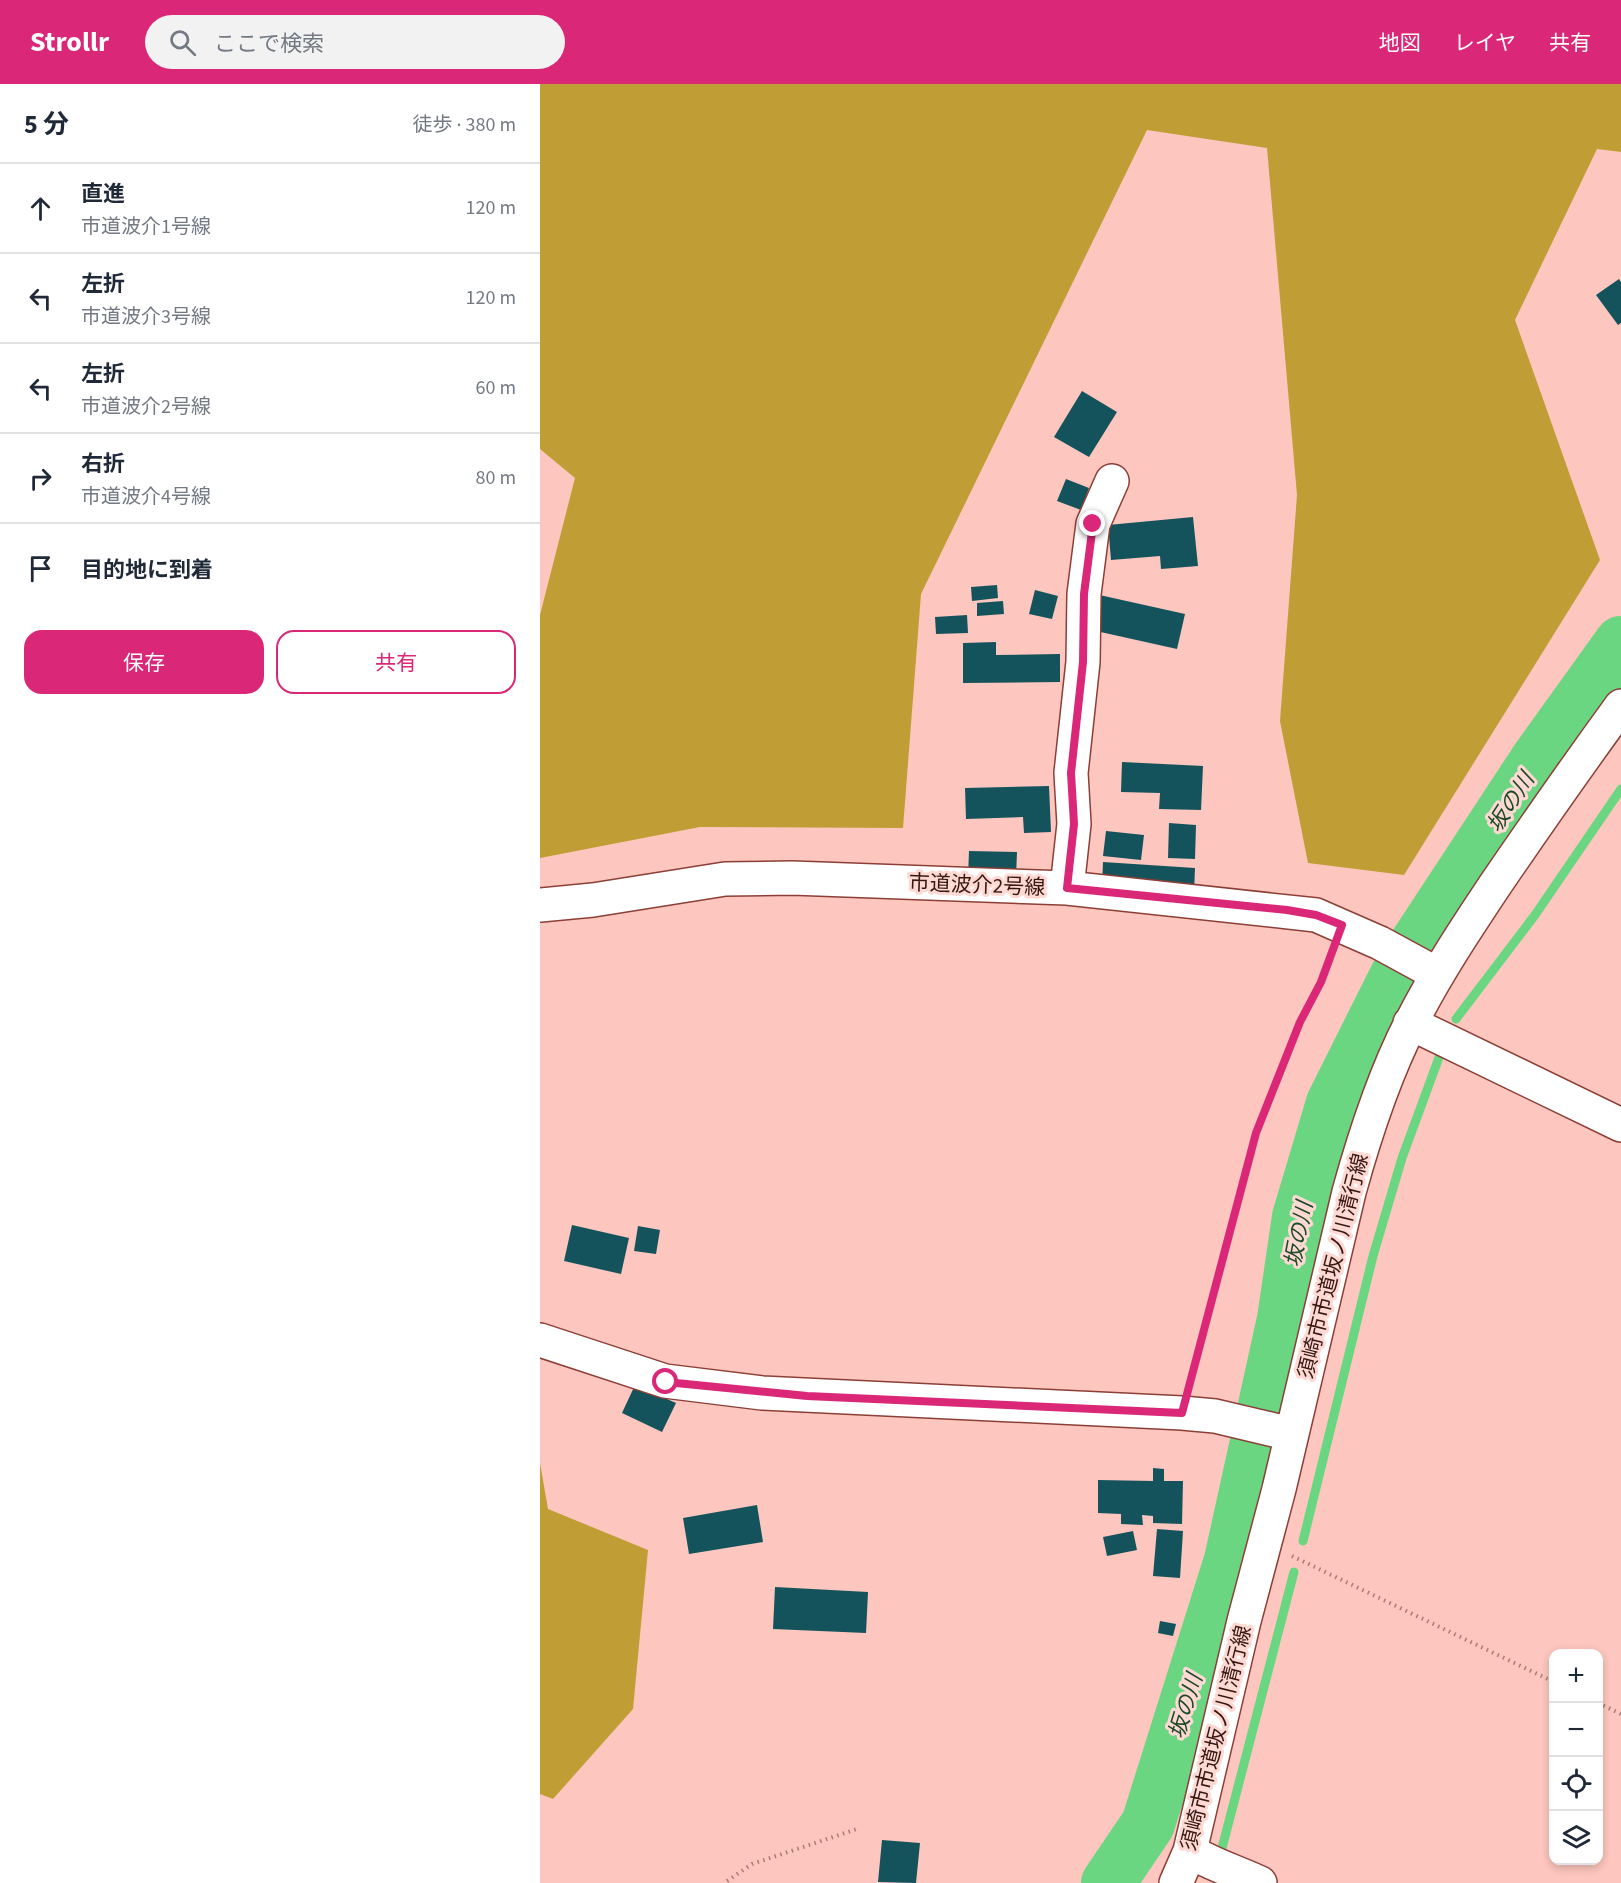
<!DOCTYPE html>
<html lang="ja">
<meta charset="utf-8">
<style>
body{margin:0;font-family:"Source Sans 3","Noto Sans JP",sans-serif;background:#f2f2f3;color:#1f2937}
.controls{position:absolute;right:18px;bottom:18px;display:grid;overflow:hidden;border-radius:12px;box-shadow:0 3px 9px #0003}
.controls button{width:54px;height:54px;display:grid;place-items:center;padding:0;border:0;border-bottom:2px solid #e0e1e3;background:#fff;color:#1f2937;font:30px sans-serif}
.stop{position:absolute;width:18px;height:18px;margin:-14px;border:4px solid #db2777;border-radius:50%;background:#fff}
.stop.end{background:#db2777;border-color:#fff;box-shadow:0 2px 6px #0008}
.list{margin:0;padding:0;list-style:none}
h2{display:flex;justify-content:space-between;align-items:center;height:78px;margin:0;padding:0 24px;font-size:26px}
h2 small{font-size:20px;font-weight:400;color:#747a83}
.list li{display:grid;grid-template-columns:39px 1fr auto;gap:18px;align-items:center;box-sizing:border-box;height:90px;padding:0 24px;border-top:2px solid #e0e1e3}
.list b{display:block;font-size:22px;white-space:nowrap}
.list p{margin:0;font-size:20px;white-space:nowrap;color:#747a83}
.list em{font-size:20px;font-style:normal;color:#747a83}
.actions{display:flex;gap:12px;padding:18px 24px}
.actions a{flex:1;padding:14px 0;border:2px solid #db2777;border-radius:18px;text-align:center;font-size:21px;color:#db2777}
.actions .main{background:#db2777;color:#fff}
.icon{flex:none;width:33px;height:33px;fill:none;stroke:currentColor;stroke-width:2;stroke-linecap:round;stroke-linejoin:round}
.map{position:relative;flex:none;width:1081px;height:1799px;overflow:hidden}
header{display:flex;align-items:center;gap:36px;box-sizing:border-box;height:84px;padding:0 30px;background:#db2777;color:#fff}
header strong{font-size:28px}
nav{display:flex;gap:33px;margin-inline-start:auto;font-size:21px}
.search{width:420px;height:54px;background:#f2f2f3;display:flex;align-items:center;gap:15px;box-sizing:border-box;padding:0 21px;border-radius:33px;color:#747a83;font-size:22px}
main{display:flex}
aside{flex:1;background:#fff}
.map>svg:first-child{display:block}
.forest{fill:#c19d36}
.lines{fill:none;stroke-linecap:round;stroke-linejoin:round}
.stream{stroke:#6ad681;stroke-width:9}
.river{stroke:#6ad681;stroke-width:54}
.building{fill:#14535c}
.minor-casing{stroke:#8c3f36;stroke-width:36}
.path{stroke:#aa7c76;stroke-width:4;stroke-dasharray:1.5 4.5;stroke-linecap:butt}
.minor{stroke:#fff;stroke-width:33}
.route{stroke:#db2777;stroke-width:8}
.labels{text-anchor:middle;stroke-width:6;stroke-linejoin:round;paint-order:stroke}
.street-label{font-size:21px;fill:#371712;stroke:#fed9d3}
.water-label{font-size:22px;font-style:italic;fill:#1e4927;stroke:#fed9d3}
</style>
<header>
<strong>Strollr</strong>
<div class="search"><svg class="icon" aria-label="search" viewBox="0 0 24 24"><circle cx="10" cy="10" r="6"/><path d="M15 15l6 6"/></svg>ここで検索</div>
<nav><a>地図</a><a>レイヤ</a><a>共有</a></nav>
</header>
<main>
<aside>
<h2>5 分<small>徒歩 · 380 m</small></h2>
<ul class="list">
<li><svg class="icon" aria-label="ahead" viewBox="0 0 24 24"><path d="M12 20V5M6 11l6-6 6 6"/></svg><div><b>直進</b><p>市道波介1号線</p></div><em>120 m</em></li>
<li><svg class="icon" aria-label="left" viewBox="0 0 24 24"><path d="M17 20v-9H6M10 6l-5 5 5 5"/></svg><div><b>左折</b><p>市道波介3号線</p></div><em>120 m</em></li>
<li><svg class="icon" aria-label="left" viewBox="0 0 24 24"><path d="M17 20v-9H6M10 6l-5 5 5 5"/></svg><div><b>左折</b><p>市道波介2号線</p></div><em>60 m</em></li>
<li><svg class="icon" aria-label="right" viewBox="0 0 24 24"><path d="M7 20v-9h11M14 6l5 5-5 5"/></svg><div><b>右折</b><p>市道波介4号線</p></div><em>80 m</em></li>
<li><svg class="icon" aria-label="arrive" viewBox="0 0 24 24"><path d="M6 21V4h12l-3 4 3 4H6"/></svg><div><b>目的地に到着</b></div></li>
</ul>
<div class="actions"><a class="main">保存</a><a>共有</a></div>
</aside>
<div class="map">
<svg width="1081" height="1799" viewBox="0 0 1081 1799">
<rect width="100%" height="100%" fill="#fdc6be"/>
<path class="forest" d="M0,0h1081v68l-24,-3 -82,171 85,240 -196,315 -96,-12 -28,-142 17,-226 -30,-347 -120,-18 -226,464 -18,234 -203,-1 -160,31v-243l35,-137 -35,-29z
M0,1379l8,46 100,41 -15,159 -80,90 -13,-5z"/>
<g class="lines">
<path class="stream" d="M916,935l79,-104 86,-126
M763,1457l70,-285 29,-98 39,-106
M682,1764l72,-276"/>
<path class="river" d="M568,1799l40,-59 83,-264 53,-241 15,-102 34,-114 68,-136 136,-207 84,-117"/>
</g>
<path class="building" d="M1079,195l2,3v41l-3,2 -22,-30z
M542,307l35,21 -28,45 -35,-20z
M526,395l23,9 -8,22 -24,-9z
M653,433l5,49 -37,3 -1,-13 -49,4 -3,-35z
M457,501l1,13 -26,3 -1,-14z
M495,506l23,6 -6,23 -23,-5z
M555,510l90,20 -8,35 -81,-18z
M463,517l1,13 -27,2v-13z
M427,531l1,18 -32,1 -1,-17z
M456,558v13l64,-1v28l-97,1v-40z
M582,678l81,4 -2,44 -42,-1 1,-16 -39,-1z
M509,702l2,46 -27,1 -1,-16 -57,2 -1,-31z
M629,739l27,2 -1,34 -27,-1z
M566,747l38,4 -3,25 -38,-4z
M429,767l48,1 -1,25h-48z
M563,778l92,6 -1,25 -92,-7z
M32,1141l57,13 -8,36 -57,-13z
M98,1142l22,4 -4,24 -22,-3z
M95,1301l41,18 -14,29 -40,-19z
M613,1384l11,1v12h19l-1,43 -29,-1v-7l-11,-1 1,10 -22,-1v-10l-23,-1v-33l55,1z
M217,1421l6,37 -74,12 -6,-36z
M617,1445l26,2 -3,47 -27,-2z
M593,1447l4,19 -30,6 -4,-19z
M235,1503l93,5 -2,41 -93,-4z
M620,1537l16,3 -3,12 -15,-3z
M342,1756l38,3 -4,40 -38,-1z"/>
<g class="lines">
<defs>
<path id="minor" d="M527,804l7,-64 -3,-51 12,-111 1,-68 9,-70 19,-43
M0,821l53,-5 132,-21 67,-1 275,10 249,27 64,28 57,31
M870,939l211,102
M0,1256l125,41 97,12 420,20 33,3 76,18
M650,1767c22,14 47,21 70,32
M636,1799l14,-32 54,-230 35,-132 70,-297c16,-58 35,-117 63,-171 24,-47 53,-91 83,-136 41,-60 83,-120 126,-179"/>
</defs>
<use href="#minor" class="minor-casing"/>
<path class="path" d="M650,1299l66,-250 44,-111 21,-40 10,-27
M752,1472l262,126
M1058,1619l23,11
M187,1797l25,-17 105,-35"/>
<use href="#minor" class="minor"/>
</g>
<g class="lines">
<path class="route" d="M126,1298l141,14 375,17 74,-280 44,-111 21,-40 21,-57 -26,-10 -29,-5 -220,-22 7,-64 -3,-51 12,-111 1,-68 9,-70"/>
</g>
<g class="labels">
<g class="street-label">
<text transform="translate(437 801) rotate(2)" y="7">市道波介2号線</text>
<text transform="translate(793 1182) rotate(-76)" y="7">須崎市市道坂ノ川清行線</text>
<text transform="translate(676 1654) rotate(-76)" y="7">須崎市市道坂ノ川清行線</text>
</g>
<g class="water-label">
<text transform="translate(970 718) rotate(-57)" y="8">坂の川</text>
<text transform="translate(758 1150) rotate(-79)" y="8">坂の川</text>
<text transform="translate(645 1622) rotate(-73)" y="8">坂の川</text>
</g>
</g>
</svg>
<div class="controls">
<button>+</button>
<button>−</button>
<button><svg class="icon" aria-label="locate" viewBox="0 0 24 24"><circle cx="12" cy="12" r="6"/><path d="M12 2v4M12 18v4M2 12h4M18 12h4"/></svg></button>
<button><svg class="icon" aria-label="layers" viewBox="0 0 24 24"><path d="M12 4l9 5-9 5-9-5zM3 14l9 5 9-5"/></svg></button>
</div>
<div class="stop" style="left:126px;top:1298px"></div>
<div class="stop end" style="left:553px;top:440px"></div>
</div>
</main>
